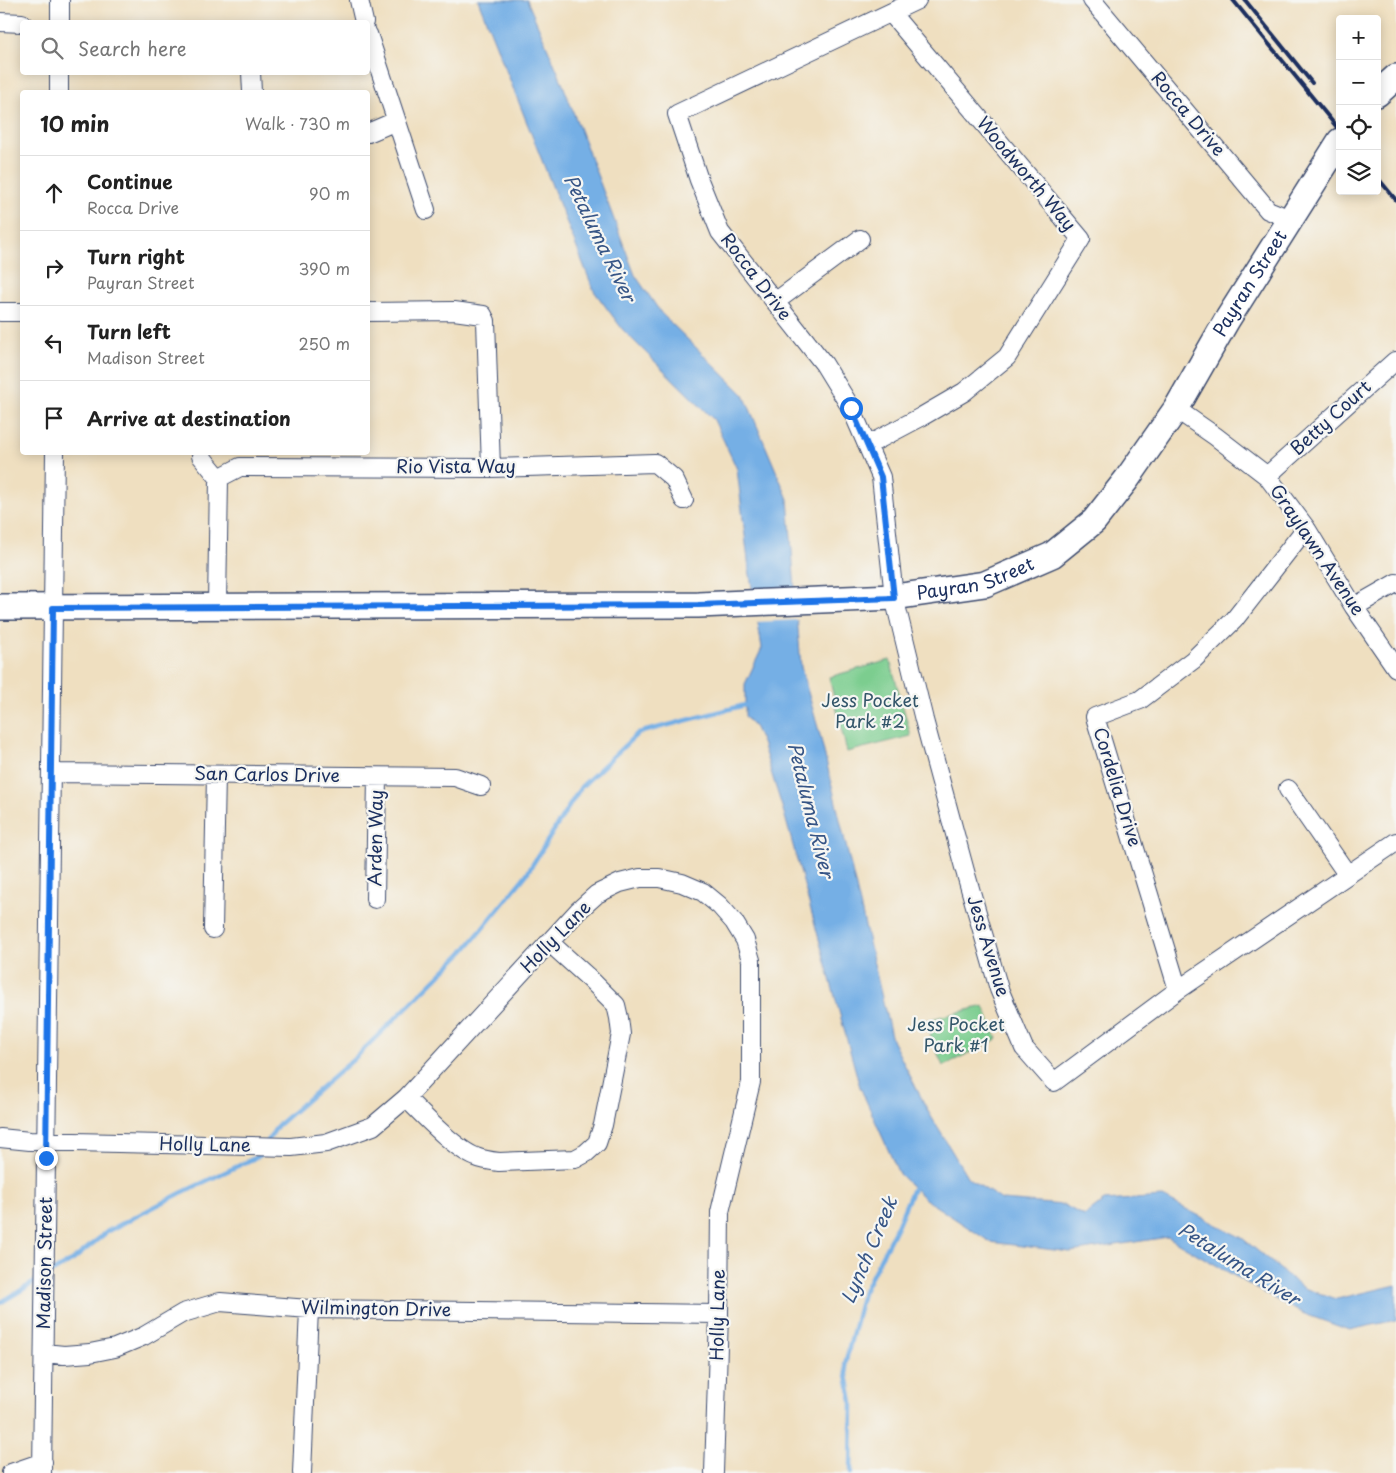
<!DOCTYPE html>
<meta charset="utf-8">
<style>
body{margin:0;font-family:"Playpen Sans",sans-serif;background:#f2f2f2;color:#222}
.controls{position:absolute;right:15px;top:15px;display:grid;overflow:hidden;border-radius:5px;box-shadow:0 2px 12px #0003}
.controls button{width:45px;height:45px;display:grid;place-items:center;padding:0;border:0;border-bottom:1px solid #e0e0e0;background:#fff;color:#222;font:25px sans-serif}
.stop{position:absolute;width:15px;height:15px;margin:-11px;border:4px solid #1a73e8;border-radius:50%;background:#fff}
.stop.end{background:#1a73e8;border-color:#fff;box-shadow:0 1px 5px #0008}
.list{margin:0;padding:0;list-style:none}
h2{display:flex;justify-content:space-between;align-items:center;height:65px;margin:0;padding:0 20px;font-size:21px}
h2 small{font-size:16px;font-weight:400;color:#767676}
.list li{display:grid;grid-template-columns:32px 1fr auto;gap:15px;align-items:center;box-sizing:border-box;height:75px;padding:0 20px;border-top:1px solid #e0e0e0}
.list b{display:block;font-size:19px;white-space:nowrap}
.list p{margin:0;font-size:16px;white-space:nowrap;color:#767676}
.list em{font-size:16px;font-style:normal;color:#767676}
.icon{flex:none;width:28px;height:28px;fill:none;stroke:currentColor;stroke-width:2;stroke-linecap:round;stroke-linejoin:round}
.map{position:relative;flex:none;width:1396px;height:1473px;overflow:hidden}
.search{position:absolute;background:#fff;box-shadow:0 2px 12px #0003;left:20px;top:20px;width:350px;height:55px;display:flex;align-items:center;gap:12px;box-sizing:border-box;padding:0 18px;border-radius:5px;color:#767676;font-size:19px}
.panel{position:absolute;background:#fff;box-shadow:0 2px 12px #0003;left:20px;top:90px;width:350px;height:365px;border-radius:5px}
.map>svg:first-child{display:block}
.green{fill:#7ccd8f;stroke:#4c7e76}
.water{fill:#74afe5;stroke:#486fa2}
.pier{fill:#efdfc0}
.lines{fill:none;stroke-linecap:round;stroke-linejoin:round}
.stream{stroke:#74afe5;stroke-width:4.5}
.minor-casing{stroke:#3b496d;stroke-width:20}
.secondary-casing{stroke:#3b496d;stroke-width:28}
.minor{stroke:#fff;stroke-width:18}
.secondary{stroke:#fff;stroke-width:25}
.rail{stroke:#1b2f5e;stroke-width:4}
.route{stroke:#1a73e8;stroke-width:6}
.labels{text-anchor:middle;stroke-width:4.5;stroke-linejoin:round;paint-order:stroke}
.street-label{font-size:18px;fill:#1b2f5e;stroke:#f6f6f2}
.park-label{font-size:18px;fill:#33566a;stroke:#f6f6f2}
.water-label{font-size:19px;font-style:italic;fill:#365586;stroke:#f6f6f2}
</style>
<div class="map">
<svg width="1396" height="1473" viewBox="0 0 1396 1473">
<rect width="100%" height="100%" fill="#f6f6f2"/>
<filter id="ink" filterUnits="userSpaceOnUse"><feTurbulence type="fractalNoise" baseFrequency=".02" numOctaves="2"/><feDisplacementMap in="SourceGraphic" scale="10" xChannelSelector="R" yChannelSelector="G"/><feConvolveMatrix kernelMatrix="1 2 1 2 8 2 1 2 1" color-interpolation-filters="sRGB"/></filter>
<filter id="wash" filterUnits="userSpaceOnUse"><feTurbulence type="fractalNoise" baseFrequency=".0096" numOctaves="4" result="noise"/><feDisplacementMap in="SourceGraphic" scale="20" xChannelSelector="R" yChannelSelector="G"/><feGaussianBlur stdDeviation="1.12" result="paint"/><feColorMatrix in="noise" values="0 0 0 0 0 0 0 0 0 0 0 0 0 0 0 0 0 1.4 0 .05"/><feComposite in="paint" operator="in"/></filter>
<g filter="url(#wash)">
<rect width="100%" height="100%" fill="#efdfc0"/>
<path class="green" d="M890,660l21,76 -64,16 -18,-75z
M984,1006l13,33 -54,27 -12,-29 -4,-17z"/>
<path class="water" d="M478,0h49l33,77 75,198 26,38 83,82 44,104 13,168 19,68 72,305 37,73 39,65 34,22 62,5 20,11 20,-15 59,-4 79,41 61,50 34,11 59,-14v35l-47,10 -47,-17 -33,-17 -101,-59 -98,15 -80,-10 -65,-43 -26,-25 -39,-87 -76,-274 -22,-70 -7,-15 -10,-12v-32l17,-36 -13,-79 -12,-100 -23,-49 -91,-90 -29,-39z"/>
<path class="pier" d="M797,588l3,32 -45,2 -5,-31z"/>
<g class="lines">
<path class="stream" d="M268,1141l9,-15 77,-67 111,-109 61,-75 55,-88 57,-54 111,-29
M49,1274l24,-14 35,-29 73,-38 80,-38 2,-5
M0,1303l40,-24
M851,1473l1,-71 -7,-38 18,-71 34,-67 18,-42"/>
</g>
</g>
<g filter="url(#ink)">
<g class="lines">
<defs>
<path id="minor" d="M359,0l5,22
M917,0l-240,114 22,66 21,52 104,132 27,44 30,69 13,120 30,123 41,151 34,118 25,59 30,34 124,-92 218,-148
M1092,0l176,210 22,9
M0,22l22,1
M60,22v-22
M368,34l58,176
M251,72l1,20
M59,92v-20
M368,133l28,-12
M775,302l85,-63
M0,312h22
M368,312l86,-1 29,4 3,6 5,147
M1176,409l39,27 52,40 39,52 48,79 42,61
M868,445l53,-28 43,-25 43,-35 74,-118 -190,-226
M201,456l18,22
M1267,476l128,-115
M217,606l2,-128 21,-11 251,1 164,-5 19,16 10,21
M1354,607l42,-24
M51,773l404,4 26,9
M1288,789l59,85
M375,899l2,-122
M213,929l3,-154
M1178,990l-83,-273 45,-17 53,-40 41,-40 72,-92
M406,1098c16,16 49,51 70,59 7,3 15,4 23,5l76,-3 11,-6 11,-10 6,-18 18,-91 -2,-16 -3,-13 -26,-26 -41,-37
M0,1138l30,3 261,6 35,-4 47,-17 33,-28 172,-187 19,-17 23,-11 20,-5h19l23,5 21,9 17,14 14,16 11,18 6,20v122l-31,130 -1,102 -5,159
M44,1353l20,2 26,-2 25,-5 29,-12 39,-23 37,-11 89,7 410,5
M11,1473l32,-11
M42,1473l13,-1021
M302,1473l7,-164"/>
<g id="secondary">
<path d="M1377,94l19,-17"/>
<path id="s1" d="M0,607l698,-2 196,-8 91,-13 67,-29 42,-34 33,-42 49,-70 51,-89 113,-179"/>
</g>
</defs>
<use href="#minor" class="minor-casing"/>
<use href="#secondary" class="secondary-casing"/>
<use href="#minor" class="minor"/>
<use href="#secondary" class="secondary"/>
<path class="rail" d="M1233,0l107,131
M1245,0l67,83
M1377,177l19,23"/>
</g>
</g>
<g class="lines" filter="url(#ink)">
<path class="route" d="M46,1158l7,-550 645,-3 196,-7 -13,-121 -30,-69"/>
</g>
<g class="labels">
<g class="street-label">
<text transform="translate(1188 114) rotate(50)" y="6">Rocca Drive</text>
<text transform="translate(1026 174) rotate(50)" y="6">Woodworth Way</text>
<text transform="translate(756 277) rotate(53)" y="6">Rocca Drive</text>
<text dy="6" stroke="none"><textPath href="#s1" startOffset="1398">Payran Street</textPath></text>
<text transform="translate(1331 418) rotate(-42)" y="6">Betty Court</text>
<text x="456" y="473">Rio Vista Way</text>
<text transform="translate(1317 550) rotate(56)" y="6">Graylawn Avenue</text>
<text dy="6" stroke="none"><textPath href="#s1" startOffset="978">Payran Street</textPath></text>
<text transform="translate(267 775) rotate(1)" y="6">San Carlos Drive</text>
<text transform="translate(1117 787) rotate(73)" y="6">Cordelia Drive</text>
<text transform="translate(376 838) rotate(-89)" y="6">Arden Way</text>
<text transform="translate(556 937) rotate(-46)" y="6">Holly Lane</text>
<text transform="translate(988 946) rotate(73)" y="6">Jess Avenue</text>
<text transform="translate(205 1145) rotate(1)" y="6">Holly Lane</text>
<text transform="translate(45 1263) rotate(-89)" y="6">Madison Street</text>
<text transform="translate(376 1309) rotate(1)" y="6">Wilmington Drive</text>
<text transform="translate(718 1315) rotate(-89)" y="6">Holly Lane</text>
</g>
<g class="park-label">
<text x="870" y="707">Jess Pocket<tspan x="870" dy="21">Park #2</tspan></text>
<text x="956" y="1031">Jess Pocket<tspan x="956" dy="21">Park #1</tspan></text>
</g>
<g class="water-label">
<text transform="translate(600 238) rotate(64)" y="7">Petaluma River</text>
<text transform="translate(811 810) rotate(76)" y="7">Petaluma River</text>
<text transform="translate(869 1250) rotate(-67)" y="7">Lynch Creek</text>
<text transform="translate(1239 1264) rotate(32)" y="7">Petaluma River</text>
</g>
</g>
</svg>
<div class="controls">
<button>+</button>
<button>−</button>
<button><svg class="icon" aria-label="locate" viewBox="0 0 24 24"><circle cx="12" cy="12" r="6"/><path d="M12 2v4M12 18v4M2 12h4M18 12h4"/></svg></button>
<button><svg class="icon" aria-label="layers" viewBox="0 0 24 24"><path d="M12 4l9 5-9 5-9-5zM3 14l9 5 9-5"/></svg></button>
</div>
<div class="stop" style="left:851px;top:408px"></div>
<div class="stop end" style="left:46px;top:1158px"></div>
<div class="search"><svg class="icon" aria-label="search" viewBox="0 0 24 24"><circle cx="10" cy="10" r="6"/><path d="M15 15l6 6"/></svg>Search here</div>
<section class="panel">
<h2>10 min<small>Walk · 730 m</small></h2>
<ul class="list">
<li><svg class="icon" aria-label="ahead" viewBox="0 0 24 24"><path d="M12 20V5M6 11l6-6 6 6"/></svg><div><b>Continue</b><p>Rocca Drive</p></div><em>90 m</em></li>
<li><svg class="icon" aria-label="right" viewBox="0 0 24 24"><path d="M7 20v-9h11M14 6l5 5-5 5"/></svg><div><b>Turn right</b><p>Payran Street</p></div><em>390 m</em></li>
<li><svg class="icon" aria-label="left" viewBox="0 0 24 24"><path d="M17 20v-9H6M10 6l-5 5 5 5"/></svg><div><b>Turn left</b><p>Madison Street</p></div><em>250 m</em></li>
<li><svg class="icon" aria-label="arrive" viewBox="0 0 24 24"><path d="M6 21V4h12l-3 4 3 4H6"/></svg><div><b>Arrive at destination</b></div></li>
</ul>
</section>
</div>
